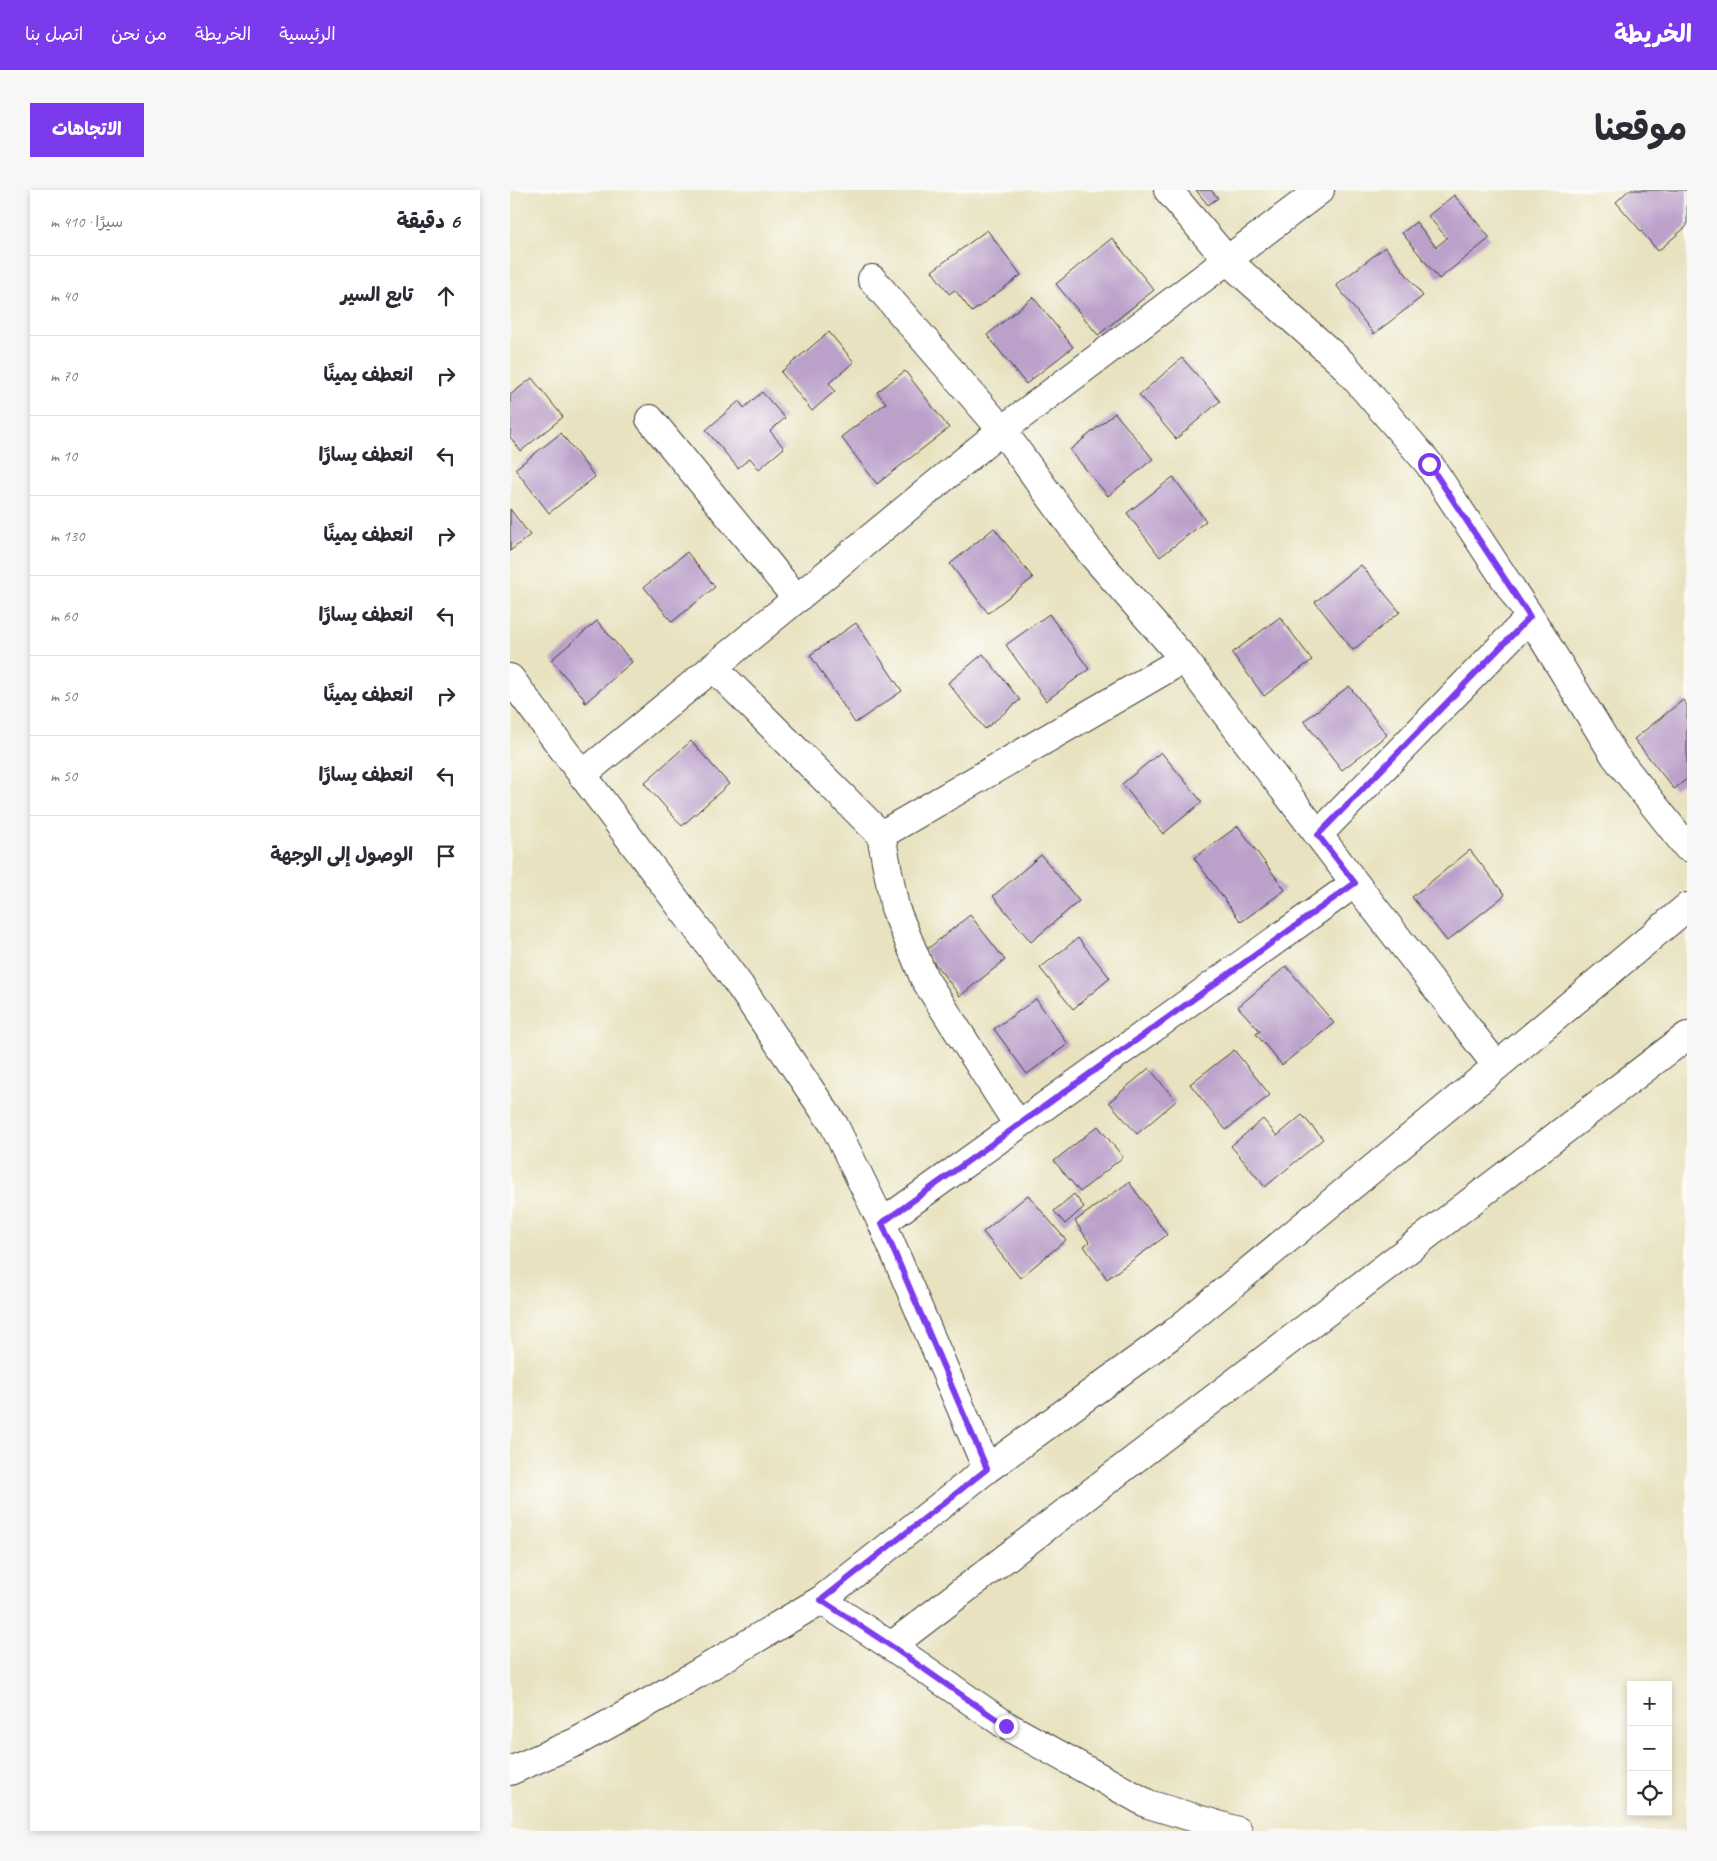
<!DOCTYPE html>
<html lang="ar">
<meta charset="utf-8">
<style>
body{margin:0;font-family:Caveat,"Playpen Sans Arabic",sans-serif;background:#f7f7f7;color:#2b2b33;direction:rtl}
.controls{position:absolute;right:15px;bottom:15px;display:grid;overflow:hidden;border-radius:0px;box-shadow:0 2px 8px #0003}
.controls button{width:45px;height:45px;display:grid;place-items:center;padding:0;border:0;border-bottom:1px solid #e1e1e2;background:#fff;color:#2b2b33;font:25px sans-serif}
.stop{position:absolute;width:15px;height:15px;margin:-11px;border:4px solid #7c3aed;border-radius:50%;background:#fff}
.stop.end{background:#7c3aed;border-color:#fff;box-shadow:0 1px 5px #0008}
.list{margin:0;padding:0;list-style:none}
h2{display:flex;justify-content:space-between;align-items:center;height:65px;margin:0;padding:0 20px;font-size:21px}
h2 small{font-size:16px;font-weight:400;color:#7c7c81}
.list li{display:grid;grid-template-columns:32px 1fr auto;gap:15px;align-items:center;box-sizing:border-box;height:80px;padding:0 20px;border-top:1px solid #e1e1e2}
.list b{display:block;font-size:19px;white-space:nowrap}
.list em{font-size:16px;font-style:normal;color:#7c7c81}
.icon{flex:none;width:28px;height:28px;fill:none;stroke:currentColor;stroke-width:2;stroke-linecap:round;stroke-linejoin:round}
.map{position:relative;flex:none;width:1177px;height:1641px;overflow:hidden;direction:ltr;border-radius:0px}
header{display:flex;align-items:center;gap:30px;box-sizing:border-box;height:70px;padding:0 25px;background:#7c3aed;color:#fff}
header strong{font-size:24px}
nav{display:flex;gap:28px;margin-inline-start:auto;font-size:18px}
.intro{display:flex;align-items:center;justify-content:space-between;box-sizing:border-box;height:120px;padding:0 30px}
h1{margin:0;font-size:35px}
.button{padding:12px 22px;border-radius:0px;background:#7c3aed;color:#fff;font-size:18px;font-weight:700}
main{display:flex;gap:30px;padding:0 30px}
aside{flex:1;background:#fff;border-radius:0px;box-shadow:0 2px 8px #0003}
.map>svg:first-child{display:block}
.building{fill:#bba0ca}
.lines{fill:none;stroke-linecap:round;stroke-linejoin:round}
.minor-casing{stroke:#3b3a35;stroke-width:30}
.minor{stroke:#fff;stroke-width:28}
.route{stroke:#7c3aed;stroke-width:6}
</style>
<header>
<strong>الخريطة</strong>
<nav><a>الرئيسية</a><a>الخريطة</a><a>من نحن</a><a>اتصل بنا</a></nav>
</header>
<div class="intro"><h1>موقعنا</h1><a class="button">الاتجاهات</a></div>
<main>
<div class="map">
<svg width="1177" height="1641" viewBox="0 0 1177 1641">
<rect width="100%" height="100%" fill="#fdfcf7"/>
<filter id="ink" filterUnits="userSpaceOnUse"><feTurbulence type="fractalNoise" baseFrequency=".02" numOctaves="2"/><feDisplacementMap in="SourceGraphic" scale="10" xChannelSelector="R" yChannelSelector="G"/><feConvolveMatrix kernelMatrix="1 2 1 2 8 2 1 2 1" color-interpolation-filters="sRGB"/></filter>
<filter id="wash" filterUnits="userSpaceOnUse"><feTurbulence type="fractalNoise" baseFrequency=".0096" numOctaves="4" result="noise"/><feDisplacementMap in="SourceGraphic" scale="20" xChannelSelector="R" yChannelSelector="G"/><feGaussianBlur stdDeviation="1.12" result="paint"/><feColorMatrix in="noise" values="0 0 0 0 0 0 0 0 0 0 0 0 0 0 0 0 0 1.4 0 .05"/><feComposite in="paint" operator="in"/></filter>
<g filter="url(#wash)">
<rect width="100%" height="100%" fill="#e8e2c0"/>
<g id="blocks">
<path class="building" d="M686,0h15l7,8 -10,7z
M1119,0h58v36l-29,25 -42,-49z
M944,5l36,43 -51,41 -37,-46 14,-11 20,25 11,-9 -19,-22z
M477,40l34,45 -49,37 -17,-22 -6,4 -17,-23z
M602,48l42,52 -56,45 -42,-51z
M875,57l38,49 -49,38 -38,-49z
M523,107l40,50 -47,37 -39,-49z
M319,142l25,30 -25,21 6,8 -23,20 -31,-39z
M672,168l38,43 -44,38 -37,-44z
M395,181l44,57 -72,56 -36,-47 45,-34 -9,-11z
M22,188l31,39 -42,34 -11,-14v-42z
M252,202l23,26 -15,13 14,17 -25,21 -9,-11 -12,10 -32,-38 33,-29 5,7z
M605,223l38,46 -45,37 -38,-46z
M51,243l34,44 -46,36 -34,-44z
M663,287l33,44 -46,36 -33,-44z
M0,319l20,26 -20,16z
M484,338l39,50 -45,35 -38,-49z
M177,362l28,35 -43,35 -28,-35z
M851,375l39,47 -47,38 -38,-48z
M539,424l40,55 -43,32 -40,-56z
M770,427l32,43 -48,36 -32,-43z
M87,431l35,41 -47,41 -2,-6 -32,-37z
M346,433l46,68 -47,32 -45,-68z
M473,464l37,46 -35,29 -37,-46z
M839,496l38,49 -45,35 -38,-49z
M1173,510l4,5v74l-13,10 -40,-50z
M181,551l38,43 -47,42 -38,-43z
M651,562l41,50 -39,32 -41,-50z
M728,636l47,64 -44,32 -47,-64z
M960,660l35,45 -58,46 -35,-44z
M531,665l38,46 -48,41 -38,-46z
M460,725l35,45 -45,36 -35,-45z
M568,748l32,40 -37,31 -33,-41z
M776,776l48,57 -52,42 -26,-31 4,-3 -22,-24z
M526,809l32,45 -41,30 -33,-45z
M724,860l36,45 -44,35 -36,-46z
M639,878l27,33 -39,33 -28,-32z
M792,925l21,24 -58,48 -34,-41 32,-27 14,17z
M588,936l25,31 -43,35 -26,-31z
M619,992l38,53 -60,44 -23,-33 5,-4 -14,-21z
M564,1004l10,13 -19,17 -11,-13z
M518,1005l38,45 -46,38 -37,-46z"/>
</g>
</g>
<g filter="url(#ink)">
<use href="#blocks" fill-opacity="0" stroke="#3b3a35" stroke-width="1"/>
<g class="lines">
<defs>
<path id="minor" d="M658,0l60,71 115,103 86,100 101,153 85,139 72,91
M362,89l130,151 89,123 93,106 171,224 142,183
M140,229l147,180
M203,477l168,168
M0,488l230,308 94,139 48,98 105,246
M72,585l420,-345 318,-240
M808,645l212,-218
M508,935l-94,-147 -29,-70 -14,-73 303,-176
M372,1033l473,-340
M311,1410l70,46 116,80 141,78 90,27
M381,1456l796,-610
M0,1581l66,-29 84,-46 161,-96 166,-131 183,-133 327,-270 190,-159"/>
</defs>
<use href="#minor" class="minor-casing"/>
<use href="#minor" class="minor"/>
</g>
</g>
<g class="lines" filter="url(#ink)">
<path class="route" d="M496,1536l-115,-80 -70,-46 166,-131 -105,-246 473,-340 -37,-48 212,-218 -101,-153"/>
</g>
</svg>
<div class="controls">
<button>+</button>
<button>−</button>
<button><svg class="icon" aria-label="locate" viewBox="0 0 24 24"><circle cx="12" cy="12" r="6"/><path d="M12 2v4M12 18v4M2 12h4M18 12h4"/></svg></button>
</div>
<div class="stop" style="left:919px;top:274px"></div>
<div class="stop end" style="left:496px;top:1536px"></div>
</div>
<aside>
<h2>6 دقيقة<small>سيرًا · 410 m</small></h2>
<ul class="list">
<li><svg class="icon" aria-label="ahead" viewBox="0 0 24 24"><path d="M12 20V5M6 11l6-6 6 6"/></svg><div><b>تابع السير</b></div><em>40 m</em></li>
<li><svg class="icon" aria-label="right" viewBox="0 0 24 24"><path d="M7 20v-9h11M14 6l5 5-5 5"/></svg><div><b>انعطف يمينًا</b></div><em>70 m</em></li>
<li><svg class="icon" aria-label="left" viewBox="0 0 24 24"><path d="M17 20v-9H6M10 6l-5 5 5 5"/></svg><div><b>انعطف يسارًا</b></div><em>10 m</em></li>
<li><svg class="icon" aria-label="right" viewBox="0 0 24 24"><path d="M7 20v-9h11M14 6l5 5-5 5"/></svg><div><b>انعطف يمينًا</b></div><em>130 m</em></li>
<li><svg class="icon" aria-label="left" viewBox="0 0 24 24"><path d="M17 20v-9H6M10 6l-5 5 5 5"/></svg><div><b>انعطف يسارًا</b></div><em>60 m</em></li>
<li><svg class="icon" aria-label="right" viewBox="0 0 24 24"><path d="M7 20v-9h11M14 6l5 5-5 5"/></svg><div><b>انعطف يمينًا</b></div><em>50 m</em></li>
<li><svg class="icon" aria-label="left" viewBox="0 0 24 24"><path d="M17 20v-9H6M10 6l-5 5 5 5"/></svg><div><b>انعطف يسارًا</b></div><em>50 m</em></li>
<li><svg class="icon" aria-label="arrive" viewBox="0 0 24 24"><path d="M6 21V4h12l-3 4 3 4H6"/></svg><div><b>الوصول إلى الوجهة</b></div></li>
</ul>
</aside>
</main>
